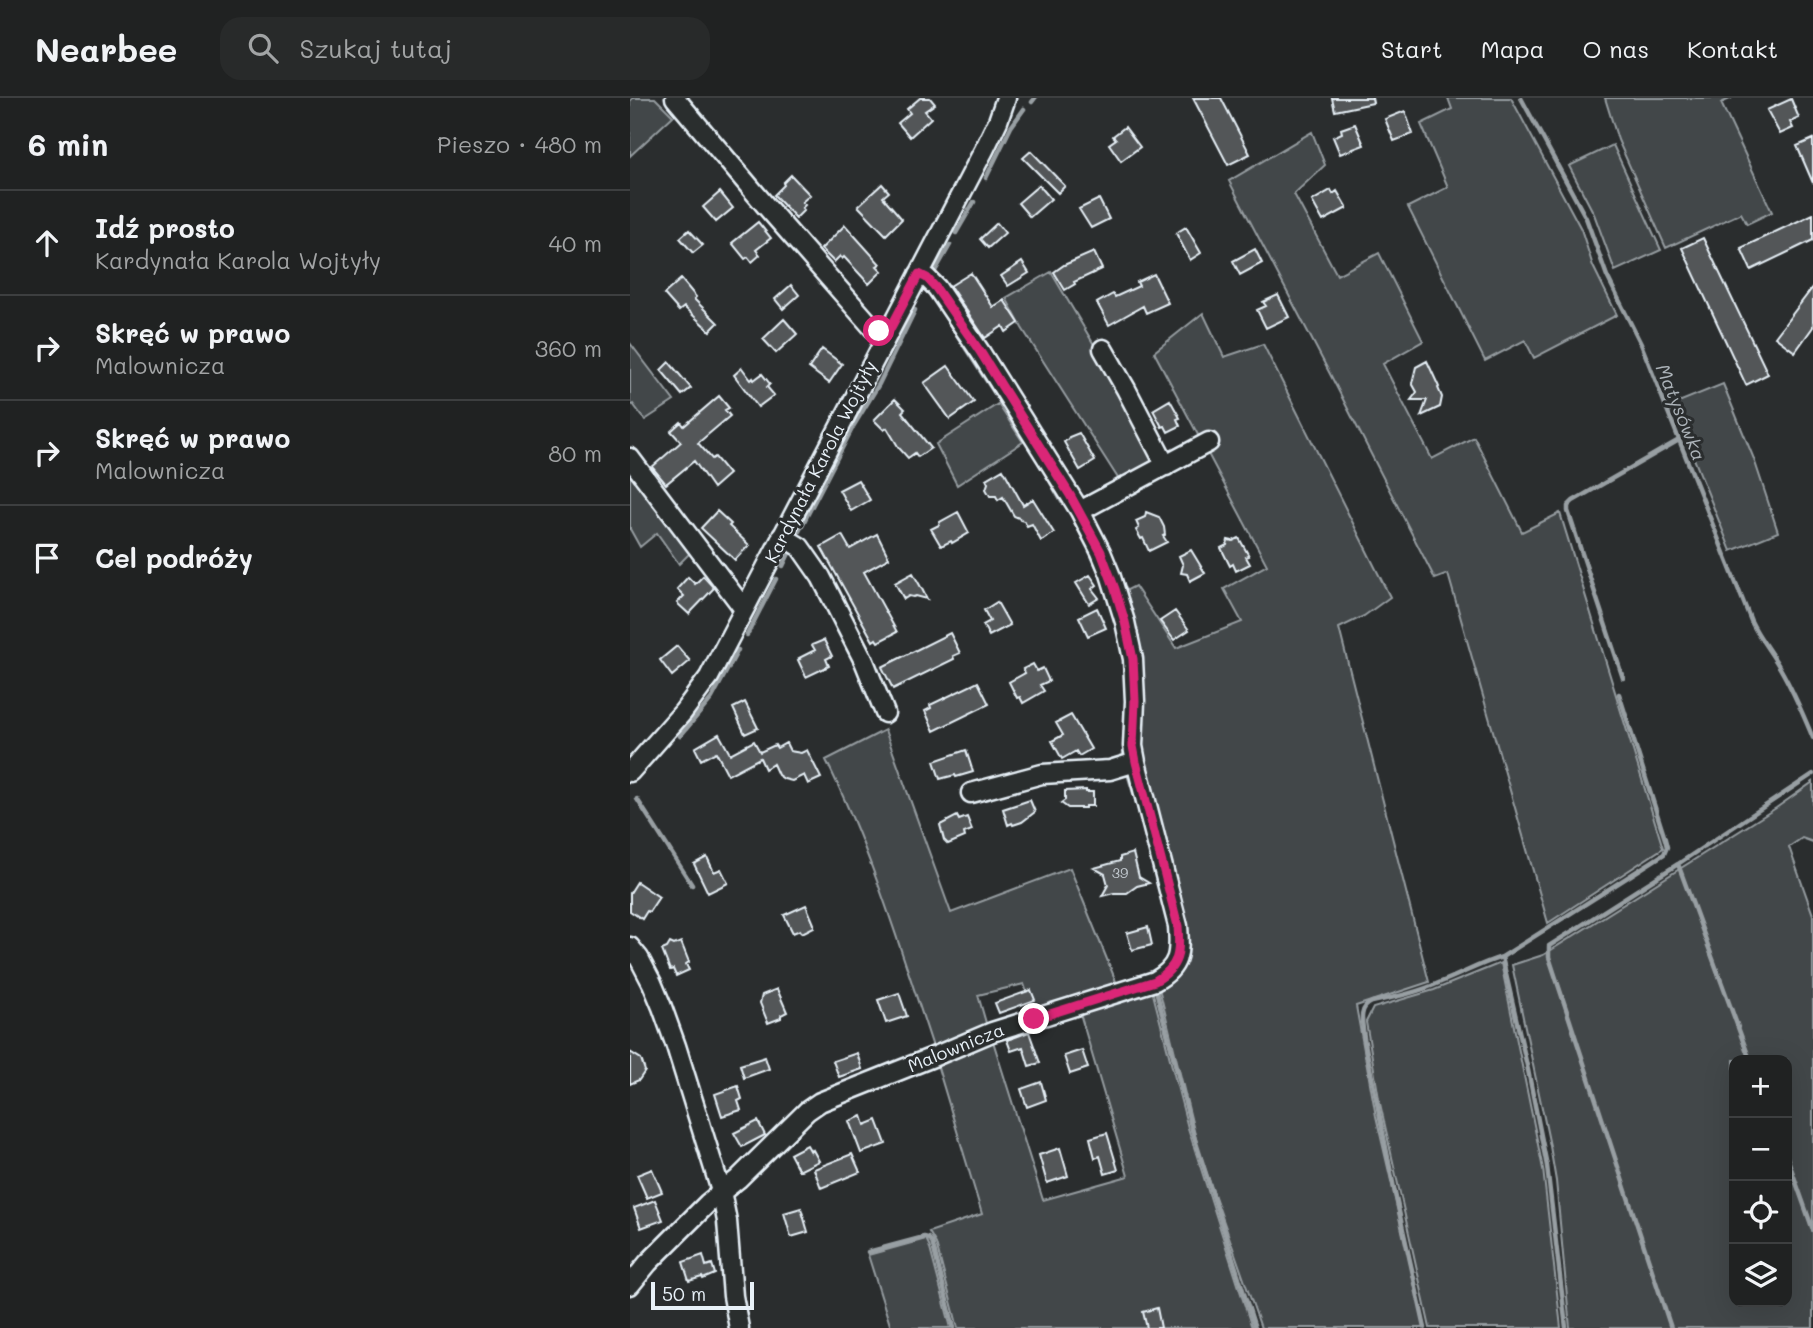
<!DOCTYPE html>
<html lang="pl">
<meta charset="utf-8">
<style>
body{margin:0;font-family:Mali,sans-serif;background:#282a2a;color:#f1f3f6}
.controls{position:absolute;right:21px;bottom:21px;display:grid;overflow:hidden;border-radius:14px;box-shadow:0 7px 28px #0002}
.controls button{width:63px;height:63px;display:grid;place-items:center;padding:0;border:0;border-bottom:2px solid #3d3f40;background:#202222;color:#f1f3f6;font:35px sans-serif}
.scale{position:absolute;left:21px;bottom:18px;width:103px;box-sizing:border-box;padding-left:7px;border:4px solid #e8f1f8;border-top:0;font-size:19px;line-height:24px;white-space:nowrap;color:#e8f1f8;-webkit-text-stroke:5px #2a2d2e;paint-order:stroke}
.stop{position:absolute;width:21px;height:21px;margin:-16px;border:5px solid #db2777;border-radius:50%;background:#fff}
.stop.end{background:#db2777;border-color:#fff;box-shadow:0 2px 7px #0008}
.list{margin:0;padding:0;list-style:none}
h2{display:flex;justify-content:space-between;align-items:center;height:91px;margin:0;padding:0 28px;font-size:30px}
h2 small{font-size:23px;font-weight:400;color:#a2a4a5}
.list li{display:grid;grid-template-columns:46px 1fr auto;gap:21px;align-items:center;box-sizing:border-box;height:105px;padding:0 28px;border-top:2px solid #3d3f40}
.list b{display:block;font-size:26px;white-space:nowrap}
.list p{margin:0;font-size:23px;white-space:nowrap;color:#a2a4a5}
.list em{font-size:23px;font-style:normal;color:#a2a4a5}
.icon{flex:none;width:38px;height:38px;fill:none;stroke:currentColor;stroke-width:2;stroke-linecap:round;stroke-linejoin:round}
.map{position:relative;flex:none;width:1183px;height:1230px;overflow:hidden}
header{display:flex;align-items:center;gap:42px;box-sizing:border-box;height:98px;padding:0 35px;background:#202222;border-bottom:2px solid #3d3f40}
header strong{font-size:33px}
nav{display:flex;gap:38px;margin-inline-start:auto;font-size:24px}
.search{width:490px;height:63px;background:#282a2a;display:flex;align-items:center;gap:18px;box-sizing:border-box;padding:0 24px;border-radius:21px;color:#a2a4a5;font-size:26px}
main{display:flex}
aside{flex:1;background:#202222}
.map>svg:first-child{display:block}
.green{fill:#424648;stroke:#959ca0;stroke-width:2;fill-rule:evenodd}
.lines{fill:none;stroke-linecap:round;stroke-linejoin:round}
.stream{stroke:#989fa3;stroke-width:4.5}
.building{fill:#535759;stroke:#e8f1f8;stroke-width:2}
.minor-casing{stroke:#e8f1f8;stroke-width:23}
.minor{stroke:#2a2d2e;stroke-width:18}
.route{stroke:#db2777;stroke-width:9}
.labels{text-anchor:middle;stroke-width:6;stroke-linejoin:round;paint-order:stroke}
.number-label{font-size:14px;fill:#c3cad0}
.street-label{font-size:18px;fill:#e8f1f8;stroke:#2a2d2e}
.water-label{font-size:19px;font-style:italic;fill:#acb3b9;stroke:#2a2d2e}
</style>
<header>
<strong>Nearbee</strong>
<div class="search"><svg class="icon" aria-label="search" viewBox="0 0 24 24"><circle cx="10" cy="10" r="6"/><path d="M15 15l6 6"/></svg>Szukaj tutaj</div>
<nav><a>Start</a><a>Mapa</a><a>O nas</a><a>Kontakt</a></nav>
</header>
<main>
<aside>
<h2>6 min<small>Pieszo · 480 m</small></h2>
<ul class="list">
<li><svg class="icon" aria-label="ahead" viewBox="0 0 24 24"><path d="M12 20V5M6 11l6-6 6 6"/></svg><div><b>Idź prosto</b><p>Kardynała Karola Wojtyły</p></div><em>40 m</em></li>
<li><svg class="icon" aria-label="right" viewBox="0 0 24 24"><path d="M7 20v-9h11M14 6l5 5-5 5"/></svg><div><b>Skręć w prawo</b><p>Malownicza</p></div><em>360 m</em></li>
<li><svg class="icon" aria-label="right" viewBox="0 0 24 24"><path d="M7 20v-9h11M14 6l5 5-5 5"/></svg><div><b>Skręć w prawo</b><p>Malownicza</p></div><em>80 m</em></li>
<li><svg class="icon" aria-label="arrive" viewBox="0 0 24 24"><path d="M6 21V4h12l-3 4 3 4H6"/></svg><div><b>Cel podróży</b></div></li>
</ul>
</aside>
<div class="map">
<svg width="1183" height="1230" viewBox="0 0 1183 1230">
<rect width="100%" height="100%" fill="#2a2d2e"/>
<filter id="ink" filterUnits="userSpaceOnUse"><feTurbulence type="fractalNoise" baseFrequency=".0143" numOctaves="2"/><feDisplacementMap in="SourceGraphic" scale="14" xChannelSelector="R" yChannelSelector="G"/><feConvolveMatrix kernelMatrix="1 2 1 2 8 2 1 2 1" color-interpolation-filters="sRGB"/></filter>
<g filter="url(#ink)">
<path class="green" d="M3,0h22l18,18 -43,40v-55z
M818,0h63l70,131 12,37 24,49 -83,43 -9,-18 -40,21 -77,-154 40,-20 -27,-63 31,-15z
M975,0h127l-11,5 51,109 -25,12 -6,-11 -75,35 -48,-108z
M682,34l13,33 -31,29 43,81 42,-22 44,88 -40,23 49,95 42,-22 48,95 38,-19 103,335 -115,75 -100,-349 -13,5 -105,-205 -101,-193z
M983,47l48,105 -46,21 -21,-57 -25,-48z
M421,174l71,120 37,72 -38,19 -99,-155 -16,-30z
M573,215l21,44 39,-13 127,253 -26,19 -25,12 90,354 -73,24 20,110 49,212h-164l-62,-177 -41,-167 24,-25 -41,-193 -20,-173 14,-7 41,62 66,-26 -18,-33 43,-24 -113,-213z
M0,245l44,58 -29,19 -12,-16 -3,2z
M1093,286l31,75 24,73 -47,19 -44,-110 -11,-38z
M368,306l25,38 -66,43 -21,-41z
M0,369l62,84 -13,13 -22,-31 -17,14 -10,-18z
M255,632l66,183 119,-45 47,116 -83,30 -10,-30 -46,11 10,35 -53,23c-33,-99 -63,-200 -109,-293z
M1183,684v60l-11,-4 -13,9 24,68v413h-243l-14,-147 -6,-35 -38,-181 31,-10 233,-147zM1157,962v242h-53v-242z
M871,865l42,206 18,159h-131l-51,-229 -13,-77 7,-14 61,-18z
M521,888l37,142 64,200h-294l-22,-84 -7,-12 53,-18 -46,-153 56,-23 51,162 85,-24 -49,-166z
M296,1141l3,6 22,83h-60l-23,-73z"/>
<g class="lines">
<path class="stream" d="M891,0l65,120 21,58 34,68 110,277c8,17 20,31 29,47 13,22 23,46 33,70
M402,4l3,-4
M356,80l25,-51 13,-18
M326,135l18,-31
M304,175l16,-28
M313,215l71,110
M410,365l22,39
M445,424l9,17
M167,437l57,-110 25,-41 36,-74
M460,453l14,31
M153,468l8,-17
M117,537l29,-56
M993,580l-55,-167v-5l5,-5 106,-61
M50,638l32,-38 26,-48
M494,656l1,-23
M498,675l14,46
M7,701l55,86
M872,859l26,113 19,96 19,162
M525,888l37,144 63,198
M1120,962l-72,-196 135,-90
M1157,1059l26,73
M238,1154l56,-15 4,1 4,4 22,86
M795,1230l-29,-130 -32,-160c-1,-13 -7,-30 8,-36 24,-5 47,-10 69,-20 21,-8 40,-19 61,-25l162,-103 3,-7 -2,-8 -46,-145
M1041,1230l-122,-371v-11l129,-82"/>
</g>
<path class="building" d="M290,0h10l5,6 -10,7 6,7 -21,19 -12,-14 12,-10 -3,-4z
M563,0h28l29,56 -22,11z
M702,0h40l1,5 -38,8z
M1161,1l8,19 -9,4 3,6 -13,6 -13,-24z
M775,13l8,23 -19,7 -9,-22z
M725,26l9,21 -24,9 -7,-17 9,-4 -1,-4z
M495,29l15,20 -19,14 -12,-17 7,-5 -3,-3z
M1183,41v44l-16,-37z
M401,53l34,35 -7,7 -35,-35z
M161,77l19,20 -8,7 3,3 -3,3 2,2 -8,8 -22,-23 10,-10 -1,-2z
M252,86l7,8 -6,5 19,22 -16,16 -28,-29z
M409,87l12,14 -21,18 -12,-14z
M701,92l2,4 4,-3 10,17 -24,13 -11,-20z
M90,94l13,16 -17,14 -13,-15z
M469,101l10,20 -18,9 -12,-19z
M1183,116v26l-62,30 -10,-22z
M128,124l13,16 -15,12 4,5 -8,7 -4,-5 -3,2 -13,-16z
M367,125l8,10 -17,15 -8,-9z
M215,127l35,39 -3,2 5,5 -13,13 -25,-27 -2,2 -2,-3 -6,6 -13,-13z
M556,129l15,26 -11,7 -14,-27z
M59,132l14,15 -10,8 -13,-15z
M1073,140l65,136 -22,11 -64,-137z
M625,151l7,14 -22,12 -7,-14z
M464,154l8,17 -28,13 1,2 -10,6 -11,-18 10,-7z
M392,164l7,11 -21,13 -7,-10z
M341,175l22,34 11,-7 15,23 -13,9 -3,-6 -18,12 -35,-52z
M524,176l14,29 -22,10 -3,-7 -34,19 -12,-22 16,-9 2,3 24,-11 -2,-4z
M51,181l15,18 -2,2 24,24 -8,8 -26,-24 -5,4 -15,-17z
M161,187l8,10 -16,14 -8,-10z
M1183,189v40l-18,25 -20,-15z
M648,197l11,22 -23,11 -9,-18 9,-4 -3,-4z
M154,221l13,15 -21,19 -13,-14z
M192,251l20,15 -13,19 -20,-15z
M797,263l12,26 -1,1 4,9 -2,10 -19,9 6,-16h-16l6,-8 -5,-9 4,-16z
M39,264l22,26 -9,7 -21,-25z
M318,268l26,36 -24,17 -26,-36z
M112,270l9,12 2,-2 1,2 8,-6 8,10 -3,3 7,8 -16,12 -24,-32z
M89,298l10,12 -4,2 5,6 -32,27 14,16 3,-2 14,17 -16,14 -19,-27 -28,23 -14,-17 29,-25 -10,-11 10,-9 3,4z
M265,301l10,10 -3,3 29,36 -13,9 -3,-4 -7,5 -9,-10 -12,-20 -3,2 -10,-10z
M540,302l10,18 -3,1 3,7 -12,6 -3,-6 -3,1 -9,-17z
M449,335l16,28 -15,9 -16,-28 4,-3 1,-2z
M373,371l20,36 10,-6 21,34 -13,8 -9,-17 -5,2 -3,-5 -4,-1 -1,-2 -5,-2 -11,-19 -5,3 -2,-4h-6l-4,-7 2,-6 -2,-4z
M228,382l12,20 -19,11 -12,-21z
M87,413l14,13 -2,2 20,19 -14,15 -34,-32z
M328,414l11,21 -17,10 -1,-2 -10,5 -10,-17 8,-4 1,-3z
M516,414l13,5 5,10 1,8 -2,1 4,6 -18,9 -6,-13 -2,1 -5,-9 3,-2 -3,-7 9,-4z
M247,436l12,24 -25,14 33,60 -19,10 -2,-3 -3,2 -52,-94 21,-12 8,14z
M609,440l10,18 -3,1 4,7 -14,7 -3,-7 -3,2 -9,-18 6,-3 1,-5 5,1z
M561,452l14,23 -15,8 -3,-7 -6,-1 2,-8 -4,-9z
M283,475l9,16 5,10 -11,-3 -3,1 -4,-1 -5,3 -9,-16z
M460,477l7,10 -5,4 7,9 -10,6 -13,-21z
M73,478l11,12 -25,26 -12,-11 7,-7 -7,-7 11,-12 7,7z
M367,504l13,23 -21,11 -6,-11 7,-4 -6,-11z
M467,510l9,20 -18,8 -9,-19z
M545,513l14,19 -15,10 -14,-19z
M320,535l10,20 -7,3 1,3 -61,30 -11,-22z
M194,542l8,16 -6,3 3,7 -23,11 -8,-17 2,-1 -1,-1 16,-8 -3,-5z
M47,548l13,15 -18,15 -12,-16z
M403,566l4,7 6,-3 6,13 -9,4 4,6 -21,12 -3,-6 -3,1 -8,-16 16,-9 -2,-4z
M348,584l11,22 -55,27 -9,-20 6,-3 -1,-3z
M115,604l13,26 -13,6 -12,-26z
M441,617l20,34 -12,7 -3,-5 -14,8 -10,-18 11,-6 -7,-12z
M89,636l11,20 24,-13 6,11 15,-7 2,3 9,-5 4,8 11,2 6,-3 14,28 -13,6 -4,-9 -12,6 -8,-2 -6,-4 -5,-11 -8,5 -5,-11 -32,17 -12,-23 -15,8 -6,-12z
M336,652l7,22 -17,5 -1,-2 -15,4 -6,-18z
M456,692v2h7v14h-7v2h-18l-7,-5 4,-3v-9z
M400,702l5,12 -13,10 -9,3 -1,-2 -4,2 -5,-16z
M327,718l2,4 8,-3 5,13 -8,3 1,4 -17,7 -4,-4 -4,-15z
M503,755l6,24 10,6 -12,3 -10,7h-13l-12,3 6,-11 -3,-11 -11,-6 26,-7v-4z
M77,759l7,15 7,-3 7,14 -20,10 -14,-29z
M7,784l22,15 -10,15 -2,-1 -5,8 -12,-8v-18z
M176,807l8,19v3l-12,6 -2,-3 -7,3 -9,-18z
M518,829l4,18 -20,5 -5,-17z
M51,844l8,20 -3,2 3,6 -13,6 -3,-7 -3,1 -8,-20 5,-2 3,-5 4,2z
M147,891l10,23 -6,3v3l-13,5 -8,-20 2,-8z
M401,892l4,10 -36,13 -4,-10z
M269,895l8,23 -21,7 -8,-23z
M399,934l11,31 -11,3 -6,-19 -12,4 -4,-11z
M452,952l6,18 -18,6 -6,-18z
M0,954l11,7 4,12 -6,9 -9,4z
M227,955l5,16 -23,8 -6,-16z
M135,959l4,12 -25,9 -4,-13z
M411,984l5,18 -19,7 -6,-18z
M108,988l4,13 -4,2 3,9 -19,6 -7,-22z
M232,1018l3,9 12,-5 9,24 -25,9 -12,-32z
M128,1023l7,14 -23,12 -8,-14z
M477,1035l11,37 -13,4 -5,-18 -5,2 -5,-20z
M177,1047l4,7 2,-2 6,11 -20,10 -9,-17z
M430,1050l8,28 -21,7 -8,-28z
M222,1056l8,18 -39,16 -7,-19z
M22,1071l10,23 -15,6 -10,-23z
M25,1102l8,20 -22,8 -7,-20z
M171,1110l7,24 -17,5 -7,-24z
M73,1157l3,11 6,-2 3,10 -12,5 -1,-2 -13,4 -6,-19z
M527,1210l4,20h-14l-4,-16z"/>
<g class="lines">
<defs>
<path id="minor" d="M45,0l91,108 107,122 13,8
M473,251l23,40 40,77
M0,360l114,151
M450,413l129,-69
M152,438l18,11 21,30 43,84 21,52
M0,674l53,-60 26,-35 275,-527 14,-29 8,-23
M341,695l71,-19 68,-4 26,-8
M0,849l9,11 13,25 10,24 14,39 45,145 6,30 6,75 6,32
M0,1187l18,-22 60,-60 30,-24 69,-68 13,-9 113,-45 59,-25 163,-51c25,-14 25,-28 23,-55l-42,-164 -3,-16 2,-45 -2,-42 -8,-37 -15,-48 -9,-22 -21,-41 -99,-158 -44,-65 -10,-10 -8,-4"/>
</defs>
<use href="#minor" class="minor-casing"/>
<use href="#minor" class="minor"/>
</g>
</g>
<g class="lines" filter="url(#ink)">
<path class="route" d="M249,233l8,4 32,-61 8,4 9,10 45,65 89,142 31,57 14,37 10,33 8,37 2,42 -2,45 3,16 42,164c2,26 2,41 -23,55l-121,38"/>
</g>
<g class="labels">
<g class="number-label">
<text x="490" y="780">39</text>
</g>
<g class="street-label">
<text transform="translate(191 364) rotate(-63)" y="6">Kardynała Karola Wojtyły</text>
<text transform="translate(326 950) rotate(-22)" y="6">Malownicza</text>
</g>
<g class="water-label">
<text transform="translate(1051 314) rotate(68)" y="7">Matysówka</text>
</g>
</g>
</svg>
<div class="controls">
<button>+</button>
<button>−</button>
<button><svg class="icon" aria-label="locate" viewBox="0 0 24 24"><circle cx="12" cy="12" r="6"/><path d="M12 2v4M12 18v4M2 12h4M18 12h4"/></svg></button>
<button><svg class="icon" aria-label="layers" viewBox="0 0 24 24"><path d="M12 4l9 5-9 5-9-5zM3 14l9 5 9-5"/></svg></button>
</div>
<div class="scale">50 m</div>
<div class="stop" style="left:249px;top:233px"></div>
<div class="stop end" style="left:404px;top:921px"></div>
</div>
</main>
